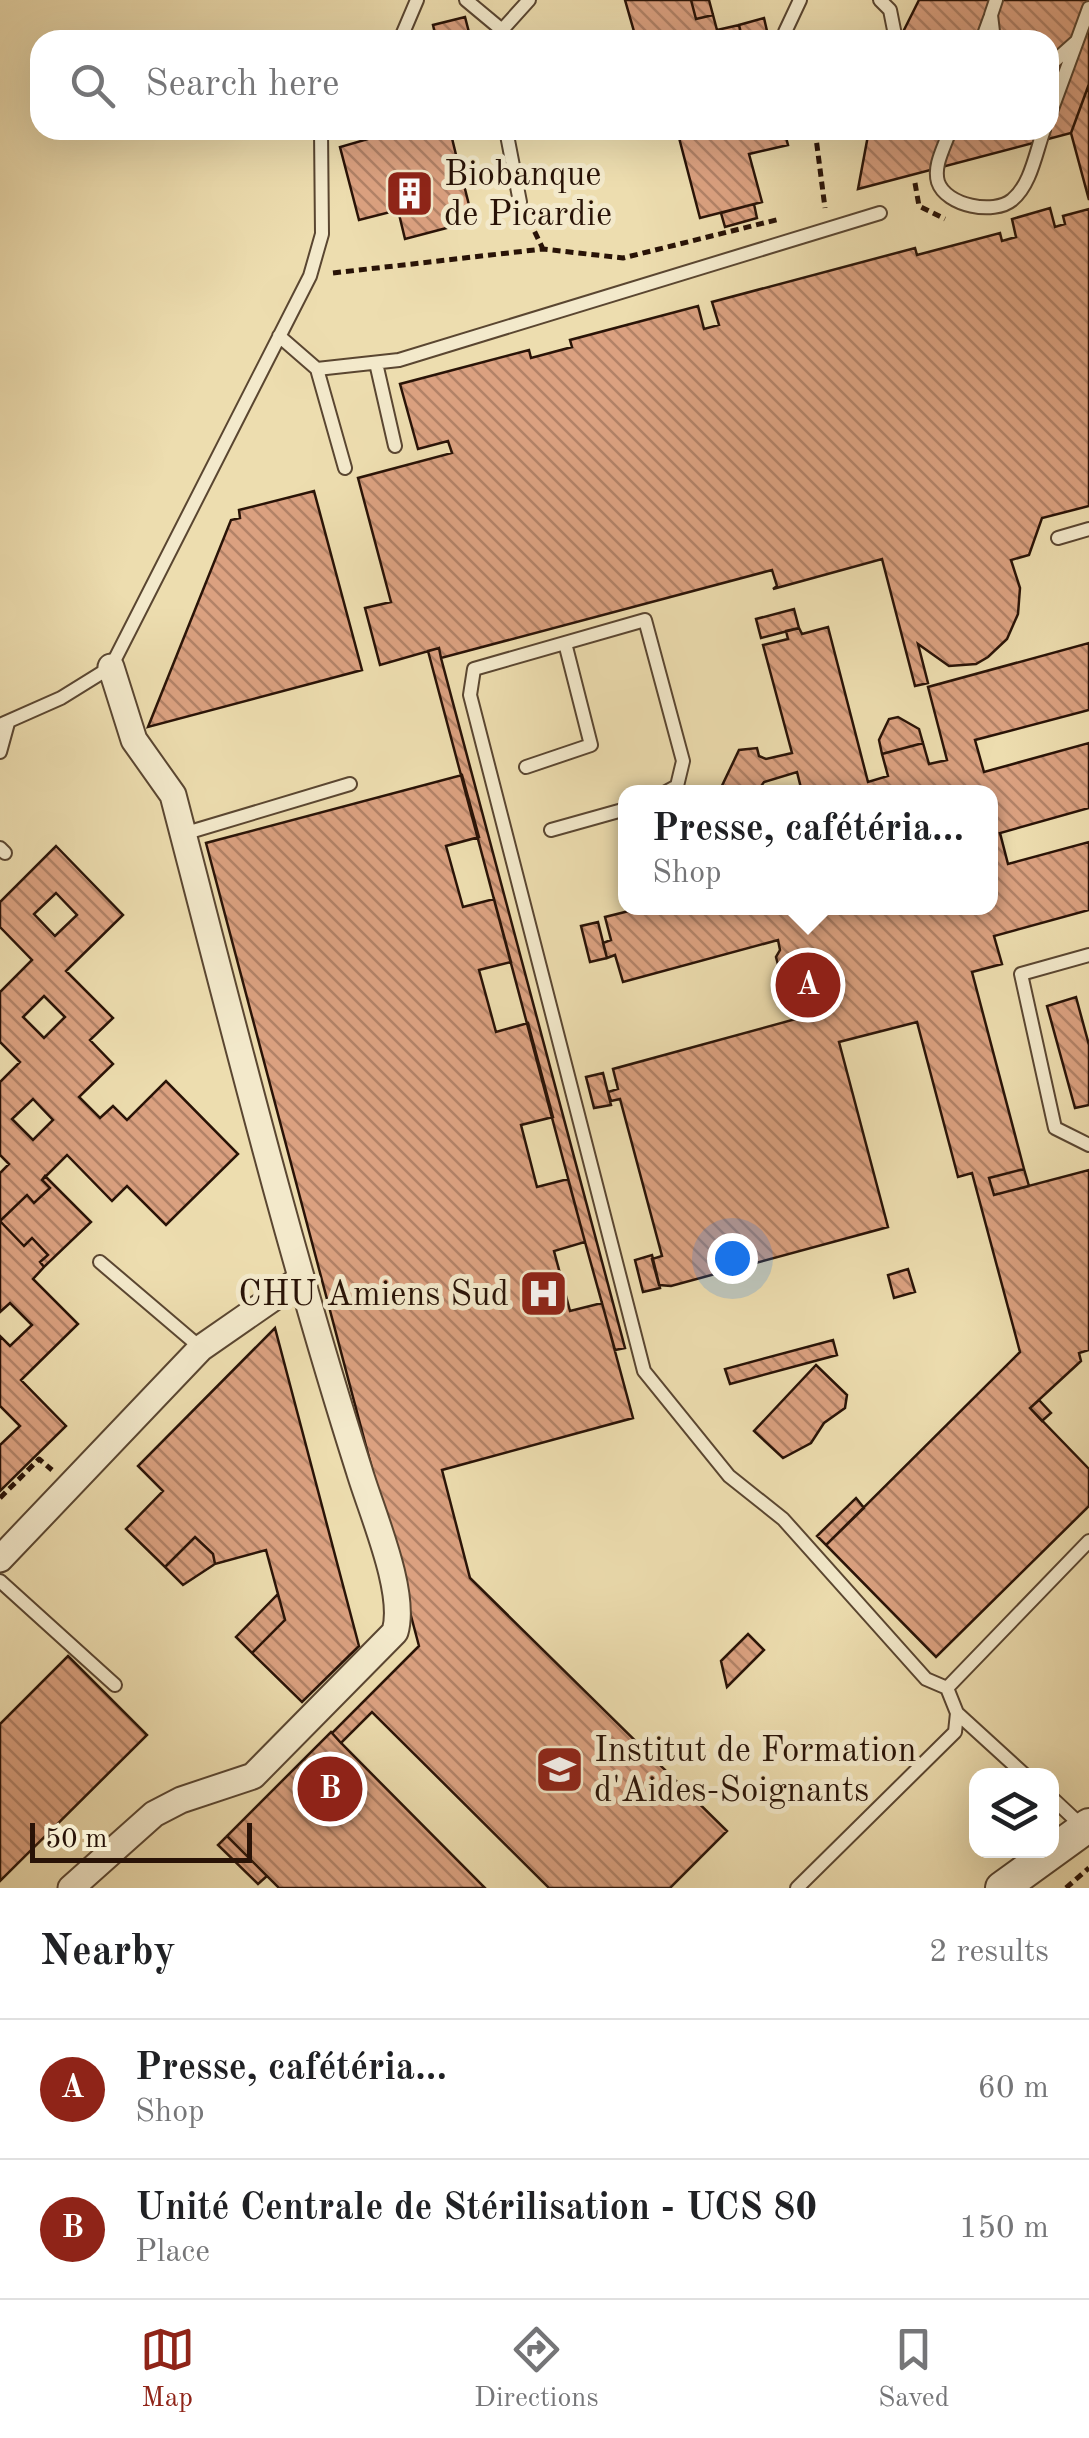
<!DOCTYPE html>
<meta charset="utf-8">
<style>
body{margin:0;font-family:"Old Standard TT",serif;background:#f2f2f2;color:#202124}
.controls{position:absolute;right:30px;bottom:30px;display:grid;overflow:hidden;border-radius:20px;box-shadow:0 10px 40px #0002}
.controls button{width:90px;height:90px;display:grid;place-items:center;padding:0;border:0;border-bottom:2px solid #e0e0e0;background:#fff;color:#202124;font:50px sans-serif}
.scale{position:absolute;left:30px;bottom:25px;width:222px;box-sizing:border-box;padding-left:10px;border:5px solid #291307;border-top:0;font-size:28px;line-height:35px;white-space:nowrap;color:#291307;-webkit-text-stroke:8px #f3e9cb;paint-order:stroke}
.you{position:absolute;left:732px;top:1258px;width:35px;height:35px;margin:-25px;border:8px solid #fff;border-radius:50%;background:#1a73e8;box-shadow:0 0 0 15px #1a73e833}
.badge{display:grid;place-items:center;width:65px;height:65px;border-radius:50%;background:#8f2418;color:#fff;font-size:32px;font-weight:700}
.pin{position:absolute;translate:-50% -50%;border:5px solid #fff;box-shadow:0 2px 10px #0006}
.popup{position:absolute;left:618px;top:785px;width:380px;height:130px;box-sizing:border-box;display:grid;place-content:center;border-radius:20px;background:#fff;filter:drop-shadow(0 2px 8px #0005);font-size:32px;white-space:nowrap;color:#757577}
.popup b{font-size:38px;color:#202124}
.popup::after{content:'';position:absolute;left:50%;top:100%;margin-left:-20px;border:20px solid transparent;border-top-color:#fff}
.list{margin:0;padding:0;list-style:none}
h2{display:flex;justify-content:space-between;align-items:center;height:130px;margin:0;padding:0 40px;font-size:42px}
h2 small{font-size:32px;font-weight:400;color:#757577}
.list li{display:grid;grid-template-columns:65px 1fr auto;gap:30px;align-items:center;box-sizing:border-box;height:140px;padding:0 40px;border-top:2px solid #e0e0e0}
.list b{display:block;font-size:38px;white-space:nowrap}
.list p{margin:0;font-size:32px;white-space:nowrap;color:#757577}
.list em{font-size:32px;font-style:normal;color:#757577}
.icon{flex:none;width:55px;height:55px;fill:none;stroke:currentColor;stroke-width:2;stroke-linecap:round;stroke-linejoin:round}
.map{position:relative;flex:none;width:1089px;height:1888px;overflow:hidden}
.search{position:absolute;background:#fff;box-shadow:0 10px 40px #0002;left:30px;right:30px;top:30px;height:110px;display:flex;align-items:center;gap:25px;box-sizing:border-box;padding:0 35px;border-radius:30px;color:#757577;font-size:38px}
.sheet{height:410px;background:#fff}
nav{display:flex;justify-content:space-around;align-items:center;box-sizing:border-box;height:140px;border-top:2px solid #e0e0e0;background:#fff;font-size:28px;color:#757577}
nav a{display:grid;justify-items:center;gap:5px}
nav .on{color:#8f2418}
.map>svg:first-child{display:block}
.building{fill:url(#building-back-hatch);stroke:#291307;stroke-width:2.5;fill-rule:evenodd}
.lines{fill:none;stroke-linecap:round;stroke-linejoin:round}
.service-casing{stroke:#5a4631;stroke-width:16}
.minor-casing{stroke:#5a4631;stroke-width:29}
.tertiary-casing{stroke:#5a4631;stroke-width:36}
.path{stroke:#291307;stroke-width:5;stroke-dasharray:8 5;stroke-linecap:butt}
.service{stroke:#f3e9cb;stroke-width:12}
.minor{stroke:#f3e9cb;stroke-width:25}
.tertiary{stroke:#f3e9cb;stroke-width:32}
.labels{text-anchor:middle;stroke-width:10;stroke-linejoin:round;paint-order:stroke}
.poi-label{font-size:35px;fill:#291307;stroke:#f3e9cb;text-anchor:start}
</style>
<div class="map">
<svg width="1089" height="1888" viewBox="0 0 1089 1888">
<defs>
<pattern id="building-back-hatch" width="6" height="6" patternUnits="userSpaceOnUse" patternTransform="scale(2.5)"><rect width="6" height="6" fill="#dba180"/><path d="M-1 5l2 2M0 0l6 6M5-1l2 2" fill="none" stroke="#b28267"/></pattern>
</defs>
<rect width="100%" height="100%" fill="#edddaf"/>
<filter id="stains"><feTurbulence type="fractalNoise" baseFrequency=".002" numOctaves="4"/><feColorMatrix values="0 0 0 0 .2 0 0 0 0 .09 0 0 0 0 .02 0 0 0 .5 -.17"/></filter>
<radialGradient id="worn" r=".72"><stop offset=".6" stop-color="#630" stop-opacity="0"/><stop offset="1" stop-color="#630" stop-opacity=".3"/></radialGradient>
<path class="building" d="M625,0h66l5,19 17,-4 4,15 22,-5 3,15h-124l17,-5z
M691,0h18l4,15 -17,4z
M919,0h170v84l-18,49 -213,56 11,-59h180v-90h-150z
M465,17l6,23h-42l7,-2 -3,-13z
M764,18l3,13 -25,6 -3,-12z
M1089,84v116l-18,-67z
M450,130l8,33 10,-2 3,14 -9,2 11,44 -68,18 -7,-29 -39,10 -19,-73 59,-17z
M677,130h107l4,15 -39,9 13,48 -62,16z
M754,204l3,14 -32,9 -4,-14z
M1050,208l5,19 10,-3 -2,-8 26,-7v297l-47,12 -13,37 -18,5 9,28 -2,26 -11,25 -19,18 -12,7 -27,2 -31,-22 10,39 -13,3 -33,-127 -109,30 4,-3 -5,-16 -331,88 -2,-10 -59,17 -15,-57 26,-6 -33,-124 94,-25 -4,-12 -30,8 -18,-65 129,-34 2,8 41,-11 -2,-7 128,-34 6,23 15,-4 -7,-23 203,-54 2,7 83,-22 2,8 14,-4 -4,-18z
M314,491l48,179 -214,57 83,-207 9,-2 -1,-8z
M794,609l5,19 -38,10 -5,-19z
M828,627l40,155 20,-6 -6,-22 41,-11 6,21 18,-4 -19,-73 161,-44v67l-114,30 9,32 105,-29v65l-89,25 8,31 81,-22v68l-95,26 8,28 -30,8 52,197 -35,9 5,17 95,-25v180l-10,3 2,8 -51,47 59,61v37l-153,151 -110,-112 194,-193 -48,-179 -14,4 -41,-155 -78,20 49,185 -217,59 -12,-1 -7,-26 10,-3 -42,-157 -9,2 -3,-9 10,-3 -5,-20 183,-50 -11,-28 5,-8 -9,-7 -5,-19 4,-7 -2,-10 -155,42 -8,-27 -8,3 -4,-15 8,-3 -6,-23 36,-9h349v-116h-188l-5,-20 -33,10 -7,10h-38l20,-42 18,-2 2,8 7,3 26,-6 -29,-108 25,-6 -2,-8 13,-3 3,6z
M439,648l2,10 184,690 -10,2 -30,-108 -157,-591z
M898,717l21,12 4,14 -41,11 -3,-14 10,-21z
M462,775l17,62 -33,9 17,61 31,-8 17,63 -32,8 17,62 32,-9 25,94 -32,8 16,62 31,-8 17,63 -31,9 16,60 32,-8 31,115 -191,52 28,108 257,253 -57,57h-121l-177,-176 -31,31 -9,-10 87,-87 -213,-803z
M56,846l67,69 -57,56 47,47 -23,22 23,24 -34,33 21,21 13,-12 14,14 39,-39 72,73 -72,71 -39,-39 -15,15 -45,-46 -25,25 8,8 -16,15 -7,-8 -27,26v-48l9,-9 -9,-9v-73l20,-20 -20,-20v-50l32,-32 -32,-33v-25zM56,893l21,22 -22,21 -21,-22zM44,996l21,21 -21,21 -21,-21zM33,1099l20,21 -20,20 -21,-21z
M598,922l9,36 -17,4 -9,-36z
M1076,997l13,48v60l-14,3 -28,-102z
M603,1073l8,32 -17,3 -8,-31z
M1024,1169l5,17 -35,9 -5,-17z
M45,1176l46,46 -47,45 -4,-5 8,-7 -16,-17 -8,8 -24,-25 27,-26 7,8 16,-15 -8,-8z
M0,1221l24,25 8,-8 16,17 -8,7 4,5 -11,12 45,45 -57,56 45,46 -66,65v-46l20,-19 -20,-20v-70l10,10 22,-21 -22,-22 -10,9z
M652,1255l8,33 -17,4 -8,-32z
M908,1269l7,23 -21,6 -6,-23z
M275,1328l84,318 -57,56 -50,-49 33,-33 -19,-70 -51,14 -2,-10 -18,-17 -30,30 -39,-38 37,-38 -25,-25z
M833,1340l4,15 -107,29 -5,-15z
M816,1365l31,30 -2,13 -21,15 -13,20 -28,15 -29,-27z
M1039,1400l12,13 -9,8 -12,-13z
M856,1498l8,10 -38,37 -9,-9z
M195,1537l18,17 2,10 -32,21 -18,-18z
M278,1594l7,26 -33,33 -16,-16z
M748,1634l16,16 -37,37 -6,-26z
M68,1656l79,79 -147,146v-157z
M331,1732l10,11 144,145h-206l-52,-52z
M227,1836l40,40 -9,8 -40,-39z"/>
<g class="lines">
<defs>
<path id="service" d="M466,0l36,30 27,-30
M880,0l10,10 6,30
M400,40l17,-40
M786,40l-1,-8 15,-32
M982,40l8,-22
M994,40l-3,-25 5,-15
M1049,66l28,-25 12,-33
M1049,117l28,-76
M506,130l14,72
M950,130c-5,16 -17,35 -12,52 8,24 56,33 74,18 19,-15 24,-49 32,-70
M279,336l38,33 82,-9 481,-147
M376,363l19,83
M317,369l28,99
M1058,538l31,-9
M0,725l61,-27 50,-31 199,-391 12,-42 -1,-104
M0,752l8,-29
M526,767l65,-22 -26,-102
M666,792l11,-6 6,-25 -38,-141 -171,49 -4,26 174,676 85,105 54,43 143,160 21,9
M551,830l75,-21
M183,834l167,-50
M0,848l5,5
M1089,955l-68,19 34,154 34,17
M100,1262l101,86
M0,1581l115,104
M957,1713l69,63
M1052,1798l31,29
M797,1888l158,-156 2,-19 -10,-25 142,-147"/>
<path id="minor" d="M0,1559l201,-211 98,-68
M71,1888l83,-74 27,-14 72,-24 142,-144c12,-40 -24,-121 -36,-162 -71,-223 -127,-449 -186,-675l-39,-55 -23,-73"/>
<path id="tertiary" d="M1002,1888l87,-63"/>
</defs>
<use href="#service" class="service-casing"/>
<use href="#minor" class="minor-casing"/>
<use href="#tertiary" class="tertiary-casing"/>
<path class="path" d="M815,130l10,78
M915,183l4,23 26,13
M529,220l14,29
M333,273l210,-24 80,9 157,-39
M0,1498l39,-39 13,11
M1066,1888l23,-20"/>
<use href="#service" class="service"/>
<use href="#minor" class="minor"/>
<use href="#tertiary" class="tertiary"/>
</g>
<defs>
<symbol id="building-square" viewBox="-11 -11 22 22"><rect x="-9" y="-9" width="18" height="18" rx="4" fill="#8f2418" stroke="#f3e9cb"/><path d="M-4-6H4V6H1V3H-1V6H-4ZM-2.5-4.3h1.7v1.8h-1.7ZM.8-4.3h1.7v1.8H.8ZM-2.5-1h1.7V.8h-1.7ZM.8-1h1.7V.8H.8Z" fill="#fff"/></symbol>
<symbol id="hospital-square" viewBox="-11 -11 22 22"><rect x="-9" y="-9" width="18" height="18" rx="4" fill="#8f2418" stroke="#f3e9cb"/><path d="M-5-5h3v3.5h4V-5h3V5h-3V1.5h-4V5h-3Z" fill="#fff"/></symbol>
<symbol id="university-square" viewBox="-11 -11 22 22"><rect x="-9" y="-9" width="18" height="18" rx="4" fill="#8f2418" stroke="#f3e9cb"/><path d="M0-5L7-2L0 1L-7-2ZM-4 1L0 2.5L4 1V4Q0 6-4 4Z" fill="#fff"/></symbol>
</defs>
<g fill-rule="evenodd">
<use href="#building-square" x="382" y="166" width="55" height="55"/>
<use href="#hospital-square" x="516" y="1266" width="55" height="55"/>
<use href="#university-square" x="532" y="1742" width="55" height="55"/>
</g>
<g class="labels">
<g class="poi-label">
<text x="444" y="185">Biobanque<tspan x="444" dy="40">de Picardie</tspan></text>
<text x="509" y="1305" text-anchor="end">CHU Amiens Sud</text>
<text x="594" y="1761">Institut de Formation<tspan x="594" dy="40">d'Aides-Soignants</tspan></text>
</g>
</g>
<rect width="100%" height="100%" filter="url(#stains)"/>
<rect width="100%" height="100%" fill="url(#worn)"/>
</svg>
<div class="controls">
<button><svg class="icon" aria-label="layers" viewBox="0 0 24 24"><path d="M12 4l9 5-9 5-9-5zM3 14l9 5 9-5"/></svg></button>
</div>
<div class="scale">50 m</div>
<div class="you"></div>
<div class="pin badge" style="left:808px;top:985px">A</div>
<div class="popup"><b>Presse, cafétéria...</b>Shop</div>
<div class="pin badge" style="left:330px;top:1789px">B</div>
<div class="search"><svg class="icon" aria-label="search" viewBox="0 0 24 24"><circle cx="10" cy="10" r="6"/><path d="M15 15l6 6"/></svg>Search here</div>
</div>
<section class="sheet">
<h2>Nearby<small>2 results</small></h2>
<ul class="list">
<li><span class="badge">A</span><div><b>Presse, cafétéria...</b><p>Shop</p></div><em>60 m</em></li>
<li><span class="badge">B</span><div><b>Unité Centrale de Stérilisation - UCS 80</b><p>Place</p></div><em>150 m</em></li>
</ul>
</section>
<nav>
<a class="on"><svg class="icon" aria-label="map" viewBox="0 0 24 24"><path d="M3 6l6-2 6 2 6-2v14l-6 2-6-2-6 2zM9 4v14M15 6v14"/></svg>Map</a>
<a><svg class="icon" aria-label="directions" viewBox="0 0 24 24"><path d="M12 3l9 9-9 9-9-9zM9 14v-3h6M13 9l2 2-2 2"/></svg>Directions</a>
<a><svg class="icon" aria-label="saved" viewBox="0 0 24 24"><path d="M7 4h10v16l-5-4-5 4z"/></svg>Saved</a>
</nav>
